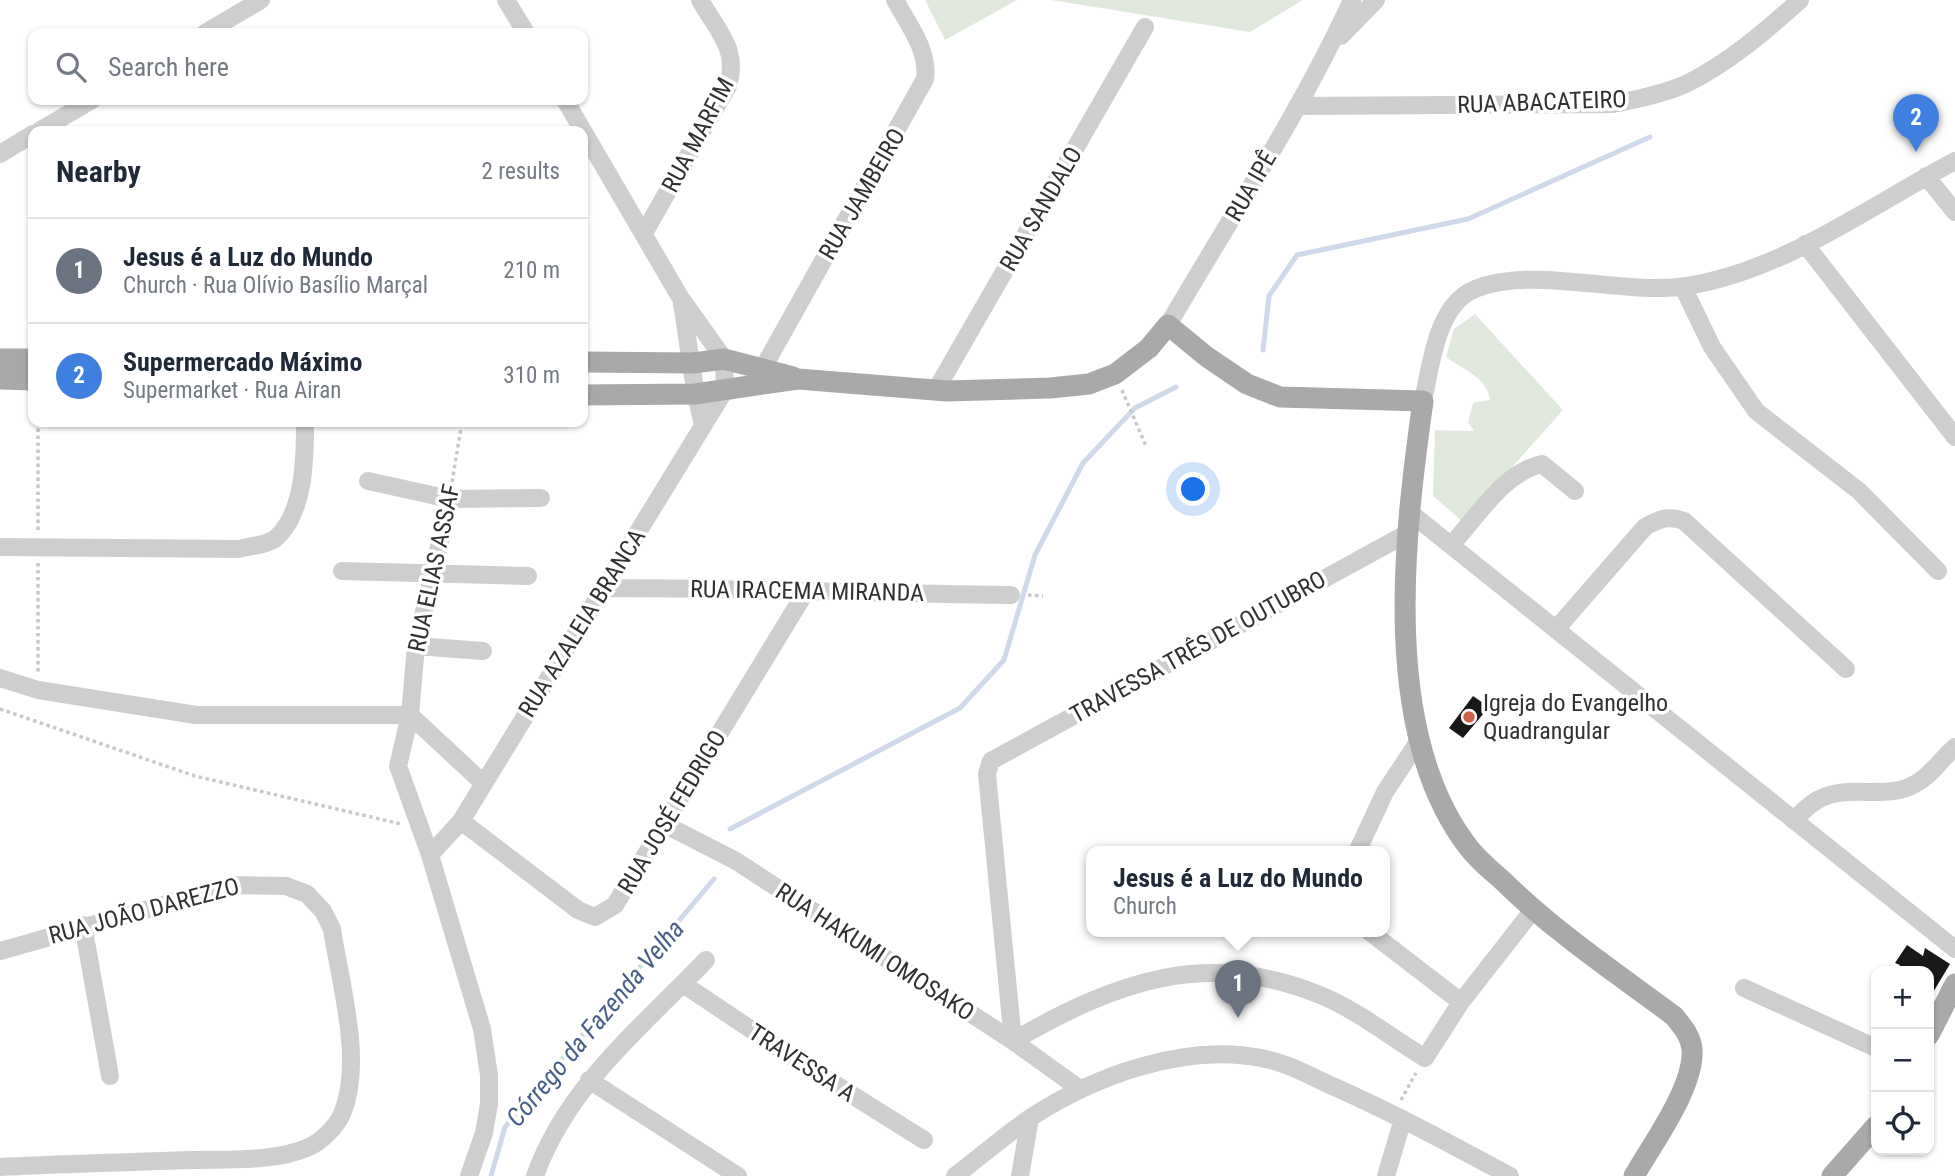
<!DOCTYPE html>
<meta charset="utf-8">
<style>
body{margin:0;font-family:"Roboto Condensed",sans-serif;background:#f2f2f3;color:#1f2937}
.controls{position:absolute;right:21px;bottom:21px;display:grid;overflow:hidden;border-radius:14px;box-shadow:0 2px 5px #0004}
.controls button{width:63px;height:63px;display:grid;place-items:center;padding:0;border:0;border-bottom:2px solid #e0e1e3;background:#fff;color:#1f2937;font:35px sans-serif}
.you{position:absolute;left:1194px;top:490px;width:24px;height:24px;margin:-18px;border:5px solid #fff;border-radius:50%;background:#1a73e8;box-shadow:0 0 0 10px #1a73e833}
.badge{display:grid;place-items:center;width:46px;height:46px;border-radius:50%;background:#d1624a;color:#fff;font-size:23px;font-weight:700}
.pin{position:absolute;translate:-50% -58px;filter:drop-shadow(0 2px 4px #0008)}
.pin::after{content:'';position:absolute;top:37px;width:24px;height:21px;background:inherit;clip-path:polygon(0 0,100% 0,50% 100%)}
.popup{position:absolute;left:1086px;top:846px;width:304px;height:91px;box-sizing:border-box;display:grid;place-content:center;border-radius:14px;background:#fff;filter:drop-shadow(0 2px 5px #0005);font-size:23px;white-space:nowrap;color:#747a83}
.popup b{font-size:26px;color:#1f2937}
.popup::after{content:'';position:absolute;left:50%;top:100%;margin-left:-14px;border:14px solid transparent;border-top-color:#fff}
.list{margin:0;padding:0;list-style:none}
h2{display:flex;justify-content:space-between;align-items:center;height:91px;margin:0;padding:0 28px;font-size:30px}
h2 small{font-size:23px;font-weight:400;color:#747a83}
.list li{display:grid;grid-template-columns:46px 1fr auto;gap:21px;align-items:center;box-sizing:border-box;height:105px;padding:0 28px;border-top:2px solid #e0e1e3}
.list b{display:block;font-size:26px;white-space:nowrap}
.list p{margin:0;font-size:23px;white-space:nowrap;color:#747a83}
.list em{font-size:23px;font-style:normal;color:#747a83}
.icon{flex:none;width:38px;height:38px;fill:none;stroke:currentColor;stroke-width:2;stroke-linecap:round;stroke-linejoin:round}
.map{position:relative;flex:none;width:1955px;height:1176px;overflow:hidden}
.search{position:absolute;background:#fff;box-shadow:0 2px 5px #0004;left:28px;top:28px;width:560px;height:77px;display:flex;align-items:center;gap:18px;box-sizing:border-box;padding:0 24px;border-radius:14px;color:#747a83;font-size:26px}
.panel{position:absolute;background:#fff;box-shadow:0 2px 5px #0004;left:28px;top:126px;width:560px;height:301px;border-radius:14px}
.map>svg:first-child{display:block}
.green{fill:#e1e9de}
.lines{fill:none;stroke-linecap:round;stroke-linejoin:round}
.stream{stroke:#d0d9e9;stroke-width:5}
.building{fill:#181818}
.path{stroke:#c8c8c8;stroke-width:3.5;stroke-dasharray:3.5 3.5;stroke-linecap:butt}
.minor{stroke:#cecece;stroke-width:18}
.major{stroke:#a9a9a9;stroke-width:21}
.poi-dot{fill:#d1624a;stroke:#fff;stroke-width:2.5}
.labels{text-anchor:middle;stroke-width:7;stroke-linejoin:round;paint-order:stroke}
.street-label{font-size:24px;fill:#313131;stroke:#fff}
.poi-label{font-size:24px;fill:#313131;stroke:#fff;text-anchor:start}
.water-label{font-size:26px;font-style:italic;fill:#485f8a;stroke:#fff}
</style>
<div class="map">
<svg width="1955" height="1176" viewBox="0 0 1955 1176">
<rect width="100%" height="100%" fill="#fff"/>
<path class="green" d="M925,0h92l-72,40z
M1051,0h252l-53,32z
M1475,314l88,96 -100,112 -30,-26 2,-66 39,1 -6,-9 5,-19 17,-3c-2,-22 -28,-31 -44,-43l8,-28z"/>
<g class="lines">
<path class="stream" d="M1263,350l6,-54 28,-41 171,-36 182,-82
M730,829l230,-121 44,-48 31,-105 48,-92 52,-55 41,-21
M491,1176l14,-49 209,-248"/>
</g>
<path class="building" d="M1473,696l16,11 -26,31 -14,-10z
M1907,945l16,11 2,-8 25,16 -21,35v-28h-32l3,-6 -5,-2z"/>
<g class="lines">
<path class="path" d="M1122,390l24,56
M452,482l10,-60
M38,530v-108
M38,563v111
M1028,595l15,1
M0,709l195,67 206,48
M1401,1100l15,-27"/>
<path class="minor" d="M506,0l20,33
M205,33l56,-33
M1341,36l35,-36
M1297,106l316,-2c24,-5 50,-10 73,-20 41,-20 80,-53 114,-84
M39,131l53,-31
M0,154l33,-20
M1926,176l29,36
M644,233l84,-147c11,-37 -10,-54 -28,-86
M1805,244l150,193
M1683,287l29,60 44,64 103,80 79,80
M682,304c7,40 10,81 21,120
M1168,325c63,-108 132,-212 184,-325
M761,380l2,-12 162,-289c4,-29 -17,-55 -30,-79
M936,390l209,-363
M1423,401c8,-35 13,-96 52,-112 59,-24 148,7 212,-3 96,-15 183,-80 268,-125
M368,481l82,18 91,-1
M450,499l-34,147 -6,69 -12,51 32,89 52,174 7,46v29l-5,29 -15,43
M1408,511l547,438
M1406,534l-415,227 -4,13 26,267c102,-59 193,-93 307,-46 37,15 72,43 105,63l36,-56 72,-92
M1452,544c25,-27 52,-72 90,-80l33,27
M0,547l239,2c10,-3 29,-4 37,-11 29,-26 29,-81 29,-116
M342,571l186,5
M603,588c136,0 272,6 408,7
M1557,628l88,-101c14,-8 23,-12 39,-6l162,148
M416,646l67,5
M0,678l38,12 158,25h214l73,68
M1793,820c10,-8 19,-19 31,-23 28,-12 64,3 91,-13 17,-9 26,-25 40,-37
M461,821l117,89 17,7 20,-12 190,-312
M664,824l72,37 277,180 67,48
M1357,852l28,-60 33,-50
M430,855l31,-34 264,-431 -1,-31 -44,-62 -115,-197
M83,925l27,151
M1370,932l91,70
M0,951l233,-66 53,1 21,8 16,17 9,18c8,54 32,133 10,185 -6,13 -20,27 -33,33 -33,15 -81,12 -117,13 -64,2 -128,4 -192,7
M683,984l115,77 126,79
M1744,988l132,60
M589,1080l149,96
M535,1176c32,-90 107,-149 171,-216
M955,1176c25,-19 49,-40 75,-58 64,-42 154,-75 231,-60 24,4 47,17 69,27 62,27 120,59 180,91
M1020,1176l10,-58
M1386,1176l17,-57"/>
<path class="major" d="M0,359h33
M583,362l110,1 31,-4 69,18
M0,379l33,1
M583,395l112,-1 103,-15 149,12 103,-3 39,-4 26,-10 34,-26 19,-23 39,32 40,27 33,13 143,4c-19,135 -43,333 46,447 10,13 23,23 34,33 52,51 113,92 171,135 8,10 17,20 18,33 3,37 -39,94 -58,127
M1929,1035l26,-51
M1832,1176l44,-50"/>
</g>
<circle class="poi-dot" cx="1469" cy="717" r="7"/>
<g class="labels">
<g class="street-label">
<text transform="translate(1542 102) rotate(-2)" y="8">RUA ABACATEIRO</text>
<text transform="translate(698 135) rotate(-62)" y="8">RUA MARFIM</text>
<text transform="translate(1251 186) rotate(-60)" y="8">RUA IPÊ</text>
<text transform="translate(862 194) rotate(-60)" y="8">RUA JAMBEIRO</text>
<text transform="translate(1041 209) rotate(-60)" y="8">RUA SANDALO</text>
<text transform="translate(434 568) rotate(-78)" y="8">RUA ELIAS ASSAF</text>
<text transform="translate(807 591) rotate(1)" y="8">RUA IRACEMA MIRANDA</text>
<text transform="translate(582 623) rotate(-58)" y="8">RUA AZALEIA BRANCA</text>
<text transform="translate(1198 647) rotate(-29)" y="8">TRAVESSA TRÊS DE OUTUBRO</text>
<text transform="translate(672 812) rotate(-59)" y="8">RUA JOSÉ FEDRIGO</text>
<text transform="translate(144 911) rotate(-15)" y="8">RUA JOÃO DAREZZO</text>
<text transform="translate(875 952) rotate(33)" y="8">RUA HAKUMI OMOSAKO</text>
<text transform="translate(802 1063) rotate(33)" y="8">TRAVESSA A</text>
</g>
<g class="poi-label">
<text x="1483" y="711">Igreja do Evangelho<tspan x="1483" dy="28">Quadrangular</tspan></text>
</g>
<g class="water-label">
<text transform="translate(595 1023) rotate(-50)" y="9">Córrego da Fazenda Velha</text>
</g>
</g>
</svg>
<div class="controls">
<button>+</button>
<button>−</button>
<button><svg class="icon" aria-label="locate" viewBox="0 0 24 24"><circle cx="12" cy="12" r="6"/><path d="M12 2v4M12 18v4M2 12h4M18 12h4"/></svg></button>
</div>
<div class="you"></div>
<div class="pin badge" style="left:1238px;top:1018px;background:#6b7280">1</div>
<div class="popup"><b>Jesus é a Luz do Mundo</b>Church</div>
<div class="pin badge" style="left:1916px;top:152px;background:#3f7fe0">2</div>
<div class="search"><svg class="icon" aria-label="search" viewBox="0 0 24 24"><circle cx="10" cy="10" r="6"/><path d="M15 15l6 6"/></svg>Search here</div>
<section class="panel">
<h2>Nearby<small>2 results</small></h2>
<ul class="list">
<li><span class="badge" style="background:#6b7280">1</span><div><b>Jesus é a Luz do Mundo</b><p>Church · Rua Olívio Basílio Marçal</p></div><em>210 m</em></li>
<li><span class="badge" style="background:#3f7fe0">2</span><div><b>Supermercado Máximo</b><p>Supermarket · Rua Airan</p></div><em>310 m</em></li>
</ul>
</section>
</div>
